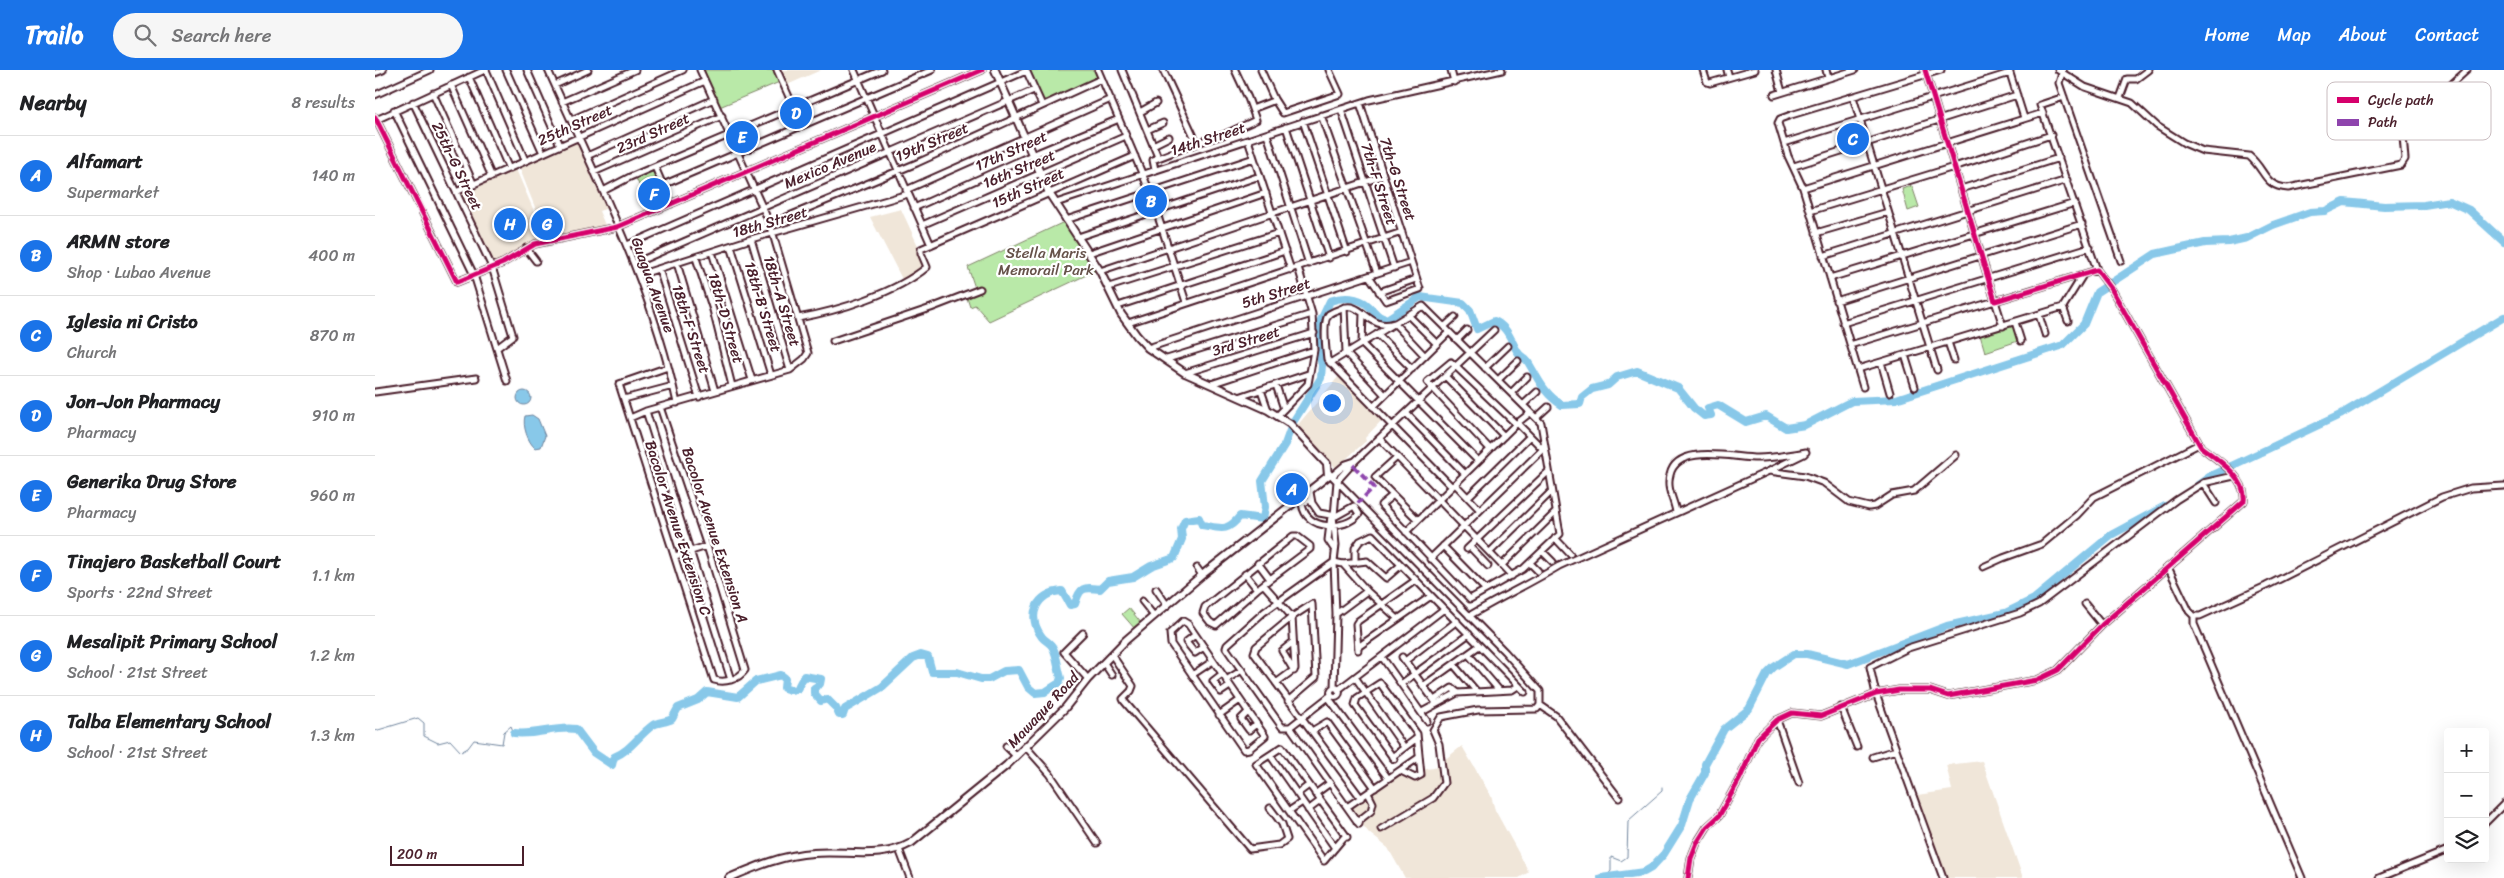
<!DOCTYPE html>
<meta charset="utf-8">
<style>
body{margin:0;font-family:Sriracha,sans-serif;background:#f6f6f6;color:#202124}
.controls{position:absolute;right:15px;bottom:15px;display:grid;overflow:hidden;border-radius:5px;box-shadow:0 5px 20px #0002}
.controls button{width:45px;height:45px;display:grid;place-items:center;padding:0;border:0;border-bottom:1px solid #e0e0e0;background:#fff;color:#202124;font:25px sans-serif}
.scale{position:absolute;left:15px;bottom:12px;width:134px;box-sizing:border-box;padding-left:5px;border:2px solid #4a1f2b;border-top:0;font-size:14px;line-height:18px;white-space:nowrap;color:#4a1f2b;-webkit-text-stroke:4px #fff;paint-order:stroke}
.you{position:absolute;left:956px;top:332px;width:18px;height:18px;margin:-12px;border:4px solid #fff;border-radius:50%;background:#1a73e8;box-shadow:0 0 0 8px #1a73e833}
.badge{display:grid;place-items:center;width:32px;height:32px;border-radius:50%;background:#1a73e8;color:#fff;font-size:16px;font-weight:700}
.pin{position:absolute;translate:-50% -50%;border:2px solid #fff;box-shadow:0 1px 5px #0006}
.list{margin:0;padding:0;list-style:none}
h2{display:flex;justify-content:space-between;align-items:center;height:65px;margin:0;padding:0 20px;font-size:21px}
h2 small{font-size:16px;font-weight:400;color:#757577}
.list li{display:grid;grid-template-columns:32px 1fr auto;gap:15px;align-items:center;box-sizing:border-box;height:80px;padding:0 20px;border-top:1px solid #e0e0e0}
.list b{display:block;font-size:19px;white-space:nowrap}
.list p{margin:0;font-size:16px;white-space:nowrap;color:#757577}
.list em{font-size:16px;font-style:normal;color:#757577}
.icon{flex:none;width:28px;height:28px;fill:none;stroke:currentColor;stroke-width:2;stroke-linecap:round;stroke-linejoin:round}
.map{position:relative;flex:none;width:2129px;height:808px;overflow:hidden}
header{display:flex;align-items:center;gap:30px;box-sizing:border-box;height:70px;padding:0 25px;background:#1a73e8;color:#fff}
header strong{font-size:24px}
nav{display:flex;gap:28px;margin-inline-start:auto;font-size:18px}
.search{width:350px;height:45px;background:#f6f6f6;display:flex;align-items:center;gap:12px;box-sizing:border-box;padding:0 18px;border-radius:28px;color:#757577;font-size:19px}
main{display:flex}
aside{flex:1;background:#fff}
.map>svg:first-child{display:block}
.built{fill:#f0e6d9}
.green{fill:#b9e9a8;stroke:#82846a}
.water{fill:#88c8e9;stroke:#6f849d}
.lines{fill:none;stroke-linecap:round;stroke-linejoin:round}
.stream{stroke:#6f849d;stroke-width:1}
.river{stroke:#88c8e9;stroke-width:8}
.minor-casing{stroke:#4a1f2b;stroke-width:9}
.major-casing{stroke:#4a1f2b;stroke-width:10}
.minor{stroke:#fff;stroke-width:5}
.major{stroke:#fff;stroke-width:6}
.quiet{stroke:#8e44ad;stroke-width:4;stroke-dasharray:8 4;stroke-linecap:butt}
.cycleway-casing{stroke:#fff;stroke-width:8}
.cycleway{stroke:#d6006c;stroke-width:5}
.labels{text-anchor:middle;stroke-width:4.5;stroke-linejoin:round;paint-order:stroke}
.street-label{font-size:15px;fill:#4a1f2b;stroke:#fff}
.park-label{font-size:15px;fill:#66524a;stroke:#fff}
.key{fill:#fff;stroke:#c9bcbf;stroke-width:1}
.key-label{font-size:14px;fill:#4a1f2b}
</style>
<header>
<strong>Trailo</strong>
<div class="search"><svg class="icon" aria-label="search" viewBox="0 0 24 24"><circle cx="10" cy="10" r="6"/><path d="M15 15l6 6"/></svg>Search here</div>
<nav><a>Home</a><a>Map</a><a>About</a><a>Contact</a></nav>
</header>
<main>
<aside>
<h2>Nearby<small>8 results</small></h2>
<ul class="list">
<li><span class="badge">A</span><div><b>Alfamart</b><p>Supermarket</p></div><em>140 m</em></li>
<li><span class="badge">B</span><div><b>ARMN store</b><p>Shop · Lubao Avenue</p></div><em>400 m</em></li>
<li><span class="badge">C</span><div><b>Iglesia ni Cristo</b><p>Church</p></div><em>870 m</em></li>
<li><span class="badge">D</span><div><b>Jon-Jon Pharmacy</b><p>Pharmacy</p></div><em>910 m</em></li>
<li><span class="badge">E</span><div><b>Generika Drug Store</b><p>Pharmacy</p></div><em>960 m</em></li>
<li><span class="badge">F</span><div><b>Tinajero Basketball Court</b><p>Sports · 22nd Street</p></div><em>1.1 km</em></li>
<li><span class="badge">G</span><div><b>Mesalipit Primary School</b><p>School · 21st Street</p></div><em>1.2 km</em></li>
<li><span class="badge">H</span><div><b>Talba Elementary School</b><p>School · 21st Street</p></div><em>1.3 km</em></li>
</ul>
</aside>
<div class="map">
<svg width="2129" height="808" viewBox="0 0 2129 808">
<rect width="100%" height="100%" fill="#fff"/>
<filter id="ink" filterUnits="userSpaceOnUse"><feTurbulence type="fractalNoise" baseFrequency=".02" numOctaves="2"/><feDisplacementMap in="SourceGraphic" scale="10" xChannelSelector="R" yChannelSelector="G"/><feConvolveMatrix kernelMatrix="1 2 1 2 8 2 1 2 1" color-interpolation-filters="sRGB"/></filter>
<g filter="url(#ink)">
<path class="built" d="M406,0h40l-34,15z
M202,69l31,69 -9,3 6,14 -69,16 -42,24 -36,-73 57,-25 19,44 2,-1 -18,-46z
M526,139l26,56 -24,16 -33,-64z
M964,306l44,43 -18,19 1,3 -30,27 -40,-41z
M1087,676l29,50 4,14 34,62 -10,6h-114l-17,-30 -19,-15 -21,-26 57,-38 14,6 7,-6 8,-1z
M1607,691l41,117h-77l-29,-83 35,-5 -6,-25z"/>
<path class="green" d="M326,0h76l5,11 -65,27z
M651,0h72l3,9 -59,26z
M279,98l15,35 -18,8 -16,-35z
M1537,116l7,21 -11,4 -6,-22z
M689,152l33,48 -108,51 -14,-16 -5,2 -5,-15 10,-4 -7,-21z
M1638,255l5,16 -33,11 -5,-17z
M754,538l13,16 -7,5 -13,-15z"/>
<path class="water" d="M142 328a7 7 0 1 1 14 0a7 7 0 1 1-14 0Z
M157,345l6,4 7,17 -4,11 -6,1c-7,-6 -13,-22 -10,-32z"/>
<g class="lines">
<path class="stream" d="M0,661l43,-13 6,5v13l14,7 12,-3 11,12 7,-4 6,-8 28,4 2,-12 7,-6 3,7
M1232,806l4,-5v-14l10,4 6,-4 1,-36 34,-30v-4"/>
<path class="river" d="M1823,415l14,-10 128,-60 164,-98
M139,663c21,3 41,-7 62,-4l18,24 18,12 2,-8c17,-7 24,-21 39,-32 5,-3 14,-3 19,-6l6,-11 20,-8 9,-8 31,5 18,-16 25,-6 4,3 -1,10 6,2 7,-1 7,-13 17,3 -1,5 -6,4v5l7,8 6,-2 9,9 3,7h4l2,-6 37,-22 31,-29 8,-3 7,2 4,15h25l24,7h8l15,-8 15,-1 9,17 7,6 10,-1 14,-9 2,-5c-3,-9 -4,-23 -8,-30 -2,-5 -8,-7 -11,-11 -16,-21 -6,-44 20,-46l8,14 5,-1c5,-17 8,-17 25,-15l8,-8 25,-4 18,-11 23,-8 8,-19 -1,-10 4,-9 14,-2 3,7c18,3 25,8 38,-9l23,3 2,-12 -3,-26 23,-37 8,-22 28,-44 1,-13 -3,-13 2,-32 9,-19c11,-4 24,-4 35,2 9,6 11,15 22,16l33,-22 43,6 7,7 7,19 17,-8c13,5 17,19 23,30 3,6 9,7 11,11 11,18 16,32 34,43l18,-1 2,-7 10,-8 16,-4 9,-8 20,-6 41,17 16,20 10,8 7,-1 -3,-7 10,-3 28,17 20,-6 20,12 19,-3 47,-24 44,-2 167,-54 21,-21 13,-32 58,-38 50,-11 24,-1 18,-4 26,-13 37,-13 15,-1 19,-9 40,4 40,-1 25,-4 20,9 35,32
M1226,808l43,-6 7,-4 13,-14 18,-29 8,-26 15,-26v-9l19,-35 25,-20 18,-35 7,-7 20,-13h13l41,10 99,-38 58,-13 29,-14 77,-64 54,-29"/>
<defs>
<path id="minor" d="M111,0l39,90
M131,0l37,83
M152,0l33,75
M173,0c49,109 104,216 129,333
M402,0l17,38
M479,0l77,175
M651,0l16,35
M723,0l52,122 36,110
M747,0l36,87
M1076,0l3,12
M1328,0l4,12 3,1 45,-13
M1352,0l2,7
M1401,0l6,22
M1451,0l2,8
M1634,0l15,48
M1683,0l27,17 47,16 25,23 27,17 19,8 46,5c17,14 14,30 39,32l113,-23 4,-6 -2,-23 4,-11 60,-55
M1688,0l-4,13 62,178
M0,3l8,-3
M94,7l40,92
M76,15l41,92
M180,15l33,-15
M58,23l41,92
M0,25l55,-25
M1399,25l81,-25
M1478,27l84,273
M1689,27l-24,8 57,165
M1745,28l7,-19h9l12,-9
M899,29l9,14 57,-19 -11,-24
M38,32l79,165 21,69 -16,12
M187,32l73,-32
M985,33l60,186 -34,12 -17,-25
M877,39l21,-8 1,-2 -13,-29
M966,39l53,159
M19,40l80,165 33,106
M765,42l16,-9
M946,45l56,158
M0,47l82,165 46,-19 32,-19 82,-17 365,-157
M1,50l109,-50
M196,50l112,-50
M928,51l44,131
M911,57l43,131
M772,60l16,-7
M892,64l42,130
M873,70l43,130
M822,73l26,-8 33,-15 -8,-22 -13,-28
M1409,73l226,-70
M778,75l16,-8
M212,86l127,-57
M1419,96l223,-71
M280,97l16,37
M780,100l-2,-10 44,-17 -34,-73
M219,102l128,-56
M288,115l269,-115
M1428,118l240,-75
M1586,119l98,-31
M531,120l205,-91
M228,121l27,-14 252,-107
M81,122l249,-111
M681,133l313,-103 133,-30
M539,138l118,-53 87,-36
M1435,141l144,-44 97,-32
M691,150l188,-62
M395,154l147,-61 184,-84
M547,155l204,-89
M1441,163l72,-21
M703,167l182,-61
M376,169l39,131
M252,175l399,-174
M356,176l40,129
M151,178l10,13
M337,182l40,128
M714,183l177,-60
M1448,186l244,-76
M321,188l17,52 19,76
M260,193l399,-173
M302,193l38,128
M284,199l40,128
M725,201l283,-95
M264,205l112,-36 157,-45
M1455,208l245,-75
M734,217l170,-54
M1004,222l37,-13
M1461,231l246,-77
M743,236l167,-55
M969,237l2,46 39,42
M1688,237l5,14
M988,243l-1,31 116,117
M1033,245l29,29
M1664,245l6,19
M423,248c40,-7 98,-25 129,-51l-6,-14v-4l214,-93
M1640,252l6,19
M753,253l274,-91
M1468,253l247,-76
M1069,257l11,-10
M1002,264l35,35
M1082,270l10,-10
M458,271l98,-33 49,-19
M1573,272l6,18
M1475,275l145,-44 8,25
M773,278l263,-86
M1530,285l10,32
M1050,286l-31,-33c-26,9 -32,-25 -54,-14 -3,1 -8,3 -11,5 -7,6 -3,36 -2,45l125,128
M792,289l145,-45
M1506,292l9,31
M955,293l93,-57 118,117 19,111 -37,35 -53,30 -89,-94 12,-10
M1110,298l23,-22
M1483,299l205,-62 20,-32
M810,303l129,-40
M1071,307l58,59
M1123,310l20,-19
M836,314l103,-34
M901,315l8,24
M1488,317l-60,-199 -15,-32 -10,-33 2,-4 11,-4 150,-45
M886,320l7,20
M0,322l101,-14
M1136,323l16,-16
M864,327l69,-23
M249,329l49,-13
M1148,335l14,-13
M285,337l47,139 38,124c-7,10 -20,13 -31,10l-95,-296 49,-17
M998,337l76,-75
M271,341l85,269
M1032,344l58,60
M902,346l31,-32 6,-34 -2,-36 -14,-47
M255,348l16,-7 144,-41 14,-11 4,-6 -38,-129 -70,-154
M1161,348l12,-11
M1142,353l28,28
M1005,369l132,137
M1115,379l-63,-67 24,-20 65,62
M1022,387l-22,20 43,43
M1396,400l33,-16
M954,403l176,179 35,39v14l-3,4 -59,1 -37,7 -8,13 6,14 5,39 -11,15 -52,31
M957,406l14,-12 9,-3
M1828,413l13,20
M1080,414l25,26
M935,422l2,11 7,10 17,3 18,-10 5,8c-14,17 -53,17 -57,-10l9,-5
M1093,427l62,-61
M1301,442c-2,-13 -10,-23 -6,-37 7,-32 63,-17 87,-17 16,0 33,-3 49,-6
M956,446l-3,24 6,9
M958,446l3,29 -2,17 2,52 -2,74
M959,446l3,-35 18,-20 139,-131
M1031,462l110,-108 14,-11
M1180,468l15,16
M1068,476l43,44
M1095,477l18,19
M1092,479l82,-78
M1167,481l11,11
M1115,482l62,-61
M300,486l32,-10
M1055,489l113,-110
M883,493l12,16
M980,493v-15l5,-7 12,-6 153,157
M1155,493l8,8
M968,494l24,27 31,28
M1127,495l54,-53
M1608,497l20,-9 39,-14 35,-29 17,-18 105,-53
M1793,497l21,44 5,5h6l66,-30 176,-89 29,-9 33,-2
M822,498l5,7
M870,504l12,15 53,-40v-3l-13,-10h-4l-88,71 -2,6 7,9 6,3 41,-36
M889,515l28,32 3,52 -19,14
M781,519l11,16
M767,531l12,15
M1710,534l17,21
M961,544l31,-23
M1094,546c30,-18 60,-32 90,-50l210,-95 36,5 19,7 25,19 20,5 6,-1 17,-11 22,-4 42,-36
M1819,546v8l108,254
M808,551l5,3 77,112 -16,13 -5,1 -73,-106 -1,-11z
M708,563l-19,19 24,27
M820,565l-9,7 9,11 9,-6
M918,572l-11,9 12,20
M983,577l73,-51
M983,580l-2,-26 2,-3 58,-41
M737,585l21,31 -2,5 -8,8 1,2 126,148 29,-4 8,-6 -5,-15 -12,-16
M1094,585l30,35
M1007,587l45,64
M1027,587l34,46
M1030,591l52,-40
M729,593l8,12
M1079,595l23,27
M847,604l-9,7 8,11 9,-6
M817,605l21,-14
M980,607l49,70
M851,610l16,-10
M1026,614l68,-50
M1048,616l56,-40
M955.5 622a4.5 4.5 0 1 1 9 0a4.5 4.5 0 1 1-9 0Z
M963,620l106,-81
M956,625l-41,32h-8l-56,-79 1,-3 37,-33 70,-50 9,2 24,-3 19,17 15,-13
M953,627l60,81
M1059,630l18,-12 6,5
M913,631l28,-24 -4,-73 -20,13 -36,30 -2,6c35,48 71,96 107,145
M1165,635l16,11 63,82
M1466,637l16,40
M873,642l-7,7 8,11 7,-6
M1047,642l35,-19 55,-3 6,-4
M844,645l21,-15
M1402,650l22,63
M915,657l69,97
M937,661l15,-9 48,66
M631,676l10,10
M651,677l24,27 47,69
M895,685l65,93
M1017,687l25,-19
M1498,687l23,-7
M1019,689l-39,-54 2,-7 23,-15 37,51 4,41 -6,3 -14,-7
M922,724l12,-9
M940,724l15,-11
M972,737l71,-49
M933,740l12,-9
M914,741l12,-8
M982,752l14,-11 2,-8 -5,-10
M2110,753l19,-19
M970,766l-21,25 -68,-97 26,-17 65,90
M524,779l11,29
M1313,808l3,-20 6,-15 10,-16 12,-11 21,-38 18,-40 19,-18 15,-7 29,3 55,-22 23,-4h31l18,6 89,-16 21,-10 44,-45 142,-124c3,-23 -26,-41 -43,-54l-89,-157 -15,-20 -102,31 -70,-231
M1568,808l-67,-184 -6,-27 38,-19 112,-35 19,-9 137,-104 27,-17 31,-7
M2004,808l69,-28"/>
<path id="major" d="M354,808c28,-12 54,-23 84,-25 33,-3 68,7 98,-10l96,-78 58,-57 23,-29 38,-39 76,-65 126,-99 -1,-12 -37,-40 -22,-14 -83,-37 -37,-25 -11,-12 -16,-22 -21,-43 -51,-78 -54,-123"/>
</defs>
<use href="#minor" class="minor-casing"/>
<use href="#major" class="major-casing"/>
<use href="#minor" class="minor"/>
<use href="#major" class="major"/>
<path class="quiet" d="M978,395l21,22 -16,16"/>
<defs>
<path id="cycleway" d="M0,47l82,165 46,-19 32,-19 82,-17 365,-157
M1313,808l3,-20 6,-15 10,-16 12,-11 21,-38 18,-40 19,-18 15,-7 29,3 55,-22 23,-4h31l18,6 89,-16 21,-10 44,-45 142,-124c3,-23 -26,-41 -43,-54l-89,-157 -15,-20 -102,31 -70,-231"/>
</defs>
<use href="#cycleway" class="cycleway-casing"/>
<use href="#cycleway" class="cycleway"/>
</g>
</g>
<g class="labels">
<g class="street-label">
<text transform="translate(200 55) rotate(-24)" y="5">25th Street</text>
<text transform="translate(278 63) rotate(-24)" y="5">23rd Street</text>
<text transform="translate(833 69) rotate(-18)" y="5">14th Street</text>
<text transform="translate(557 72) rotate(-23)" y="5">19th Street</text>
<text transform="translate(636 81) rotate(-24)" y="5">17th Street</text>
<text transform="translate(455 95) rotate(-23)" y="5">Mexico Avenue</text>
<text transform="translate(82 96) rotate(64)" y="5">25th-G Street</text>
<text transform="translate(644 99) rotate(-23)" y="5">16th Street</text>
<text transform="translate(1023 109) rotate(72)" y="5">7th-G Street</text>
<text transform="translate(1004 114) rotate(72)" y="5">7th-F Street</text>
<text transform="translate(653 118) rotate(-24)" y="5">15th Street</text>
<text transform="translate(395 152) rotate(-16)" y="5">18th Street</text>
<text transform="translate(278 215) rotate(70)" y="5">Guagua Avenue</text>
<text transform="translate(901 223) rotate(-17)" y="5">5th Street</text>
<text transform="translate(407 231) rotate(73)" y="5">18th-A Street</text>
<text transform="translate(388 237) rotate(73)" y="5">18th-B Street</text>
<text transform="translate(351 248) rotate(74)" y="5">18th-D Street</text>
<text transform="translate(316 259) rotate(72)" y="5">18th-F Street</text>
<text transform="translate(871 271) rotate(-17)" y="5">3rd Street</text>
<text transform="translate(303 458) rotate(72)" y="5">Bacolor Avenue Extension C</text>
<text transform="translate(340 465) rotate(72)" y="5">Bacolor Avenue Extension A</text>
<text transform="translate(668 640) rotate(-47)" y="5">Mawaque Road</text>
</g>
<g class="park-label">
<text x="671" y="188">Stella Maris<tspan x="671" dy="17">Memorail Park</tspan></text>
</g>
</g>
<rect x="1952" y="12" width="164" height="58" rx="8" class="key"/>
<rect x="1962" y="27" width="22" height="6" fill="#d6006c"/>
<rect x="1962" y="49" width="22" height="7" fill="#8e44ad"/>
<g class="key-label">
<text x="1993" y="35">Cycle path</text>
<text x="1993" y="57">Path</text>
</g>
</svg>
<div class="controls">
<button>+</button>
<button>−</button>
<button><svg class="icon" aria-label="layers" viewBox="0 0 24 24"><path d="M12 4l9 5-9 5-9-5zM3 14l9 5 9-5"/></svg></button>
</div>
<div class="scale">200 m</div>
<div class="you"></div>
<div class="pin badge" style="left:917px;top:419px">A</div>
<div class="pin badge" style="left:776px;top:131px">B</div>
<div class="pin badge" style="left:1478px;top:69px">C</div>
<div class="pin badge" style="left:421px;top:43px">D</div>
<div class="pin badge" style="left:367px;top:67px">E</div>
<div class="pin badge" style="left:279px;top:124px">F</div>
<div class="pin badge" style="left:172px;top:154px">G</div>
<div class="pin badge" style="left:135px;top:154px">H</div>
</div>
</main>
